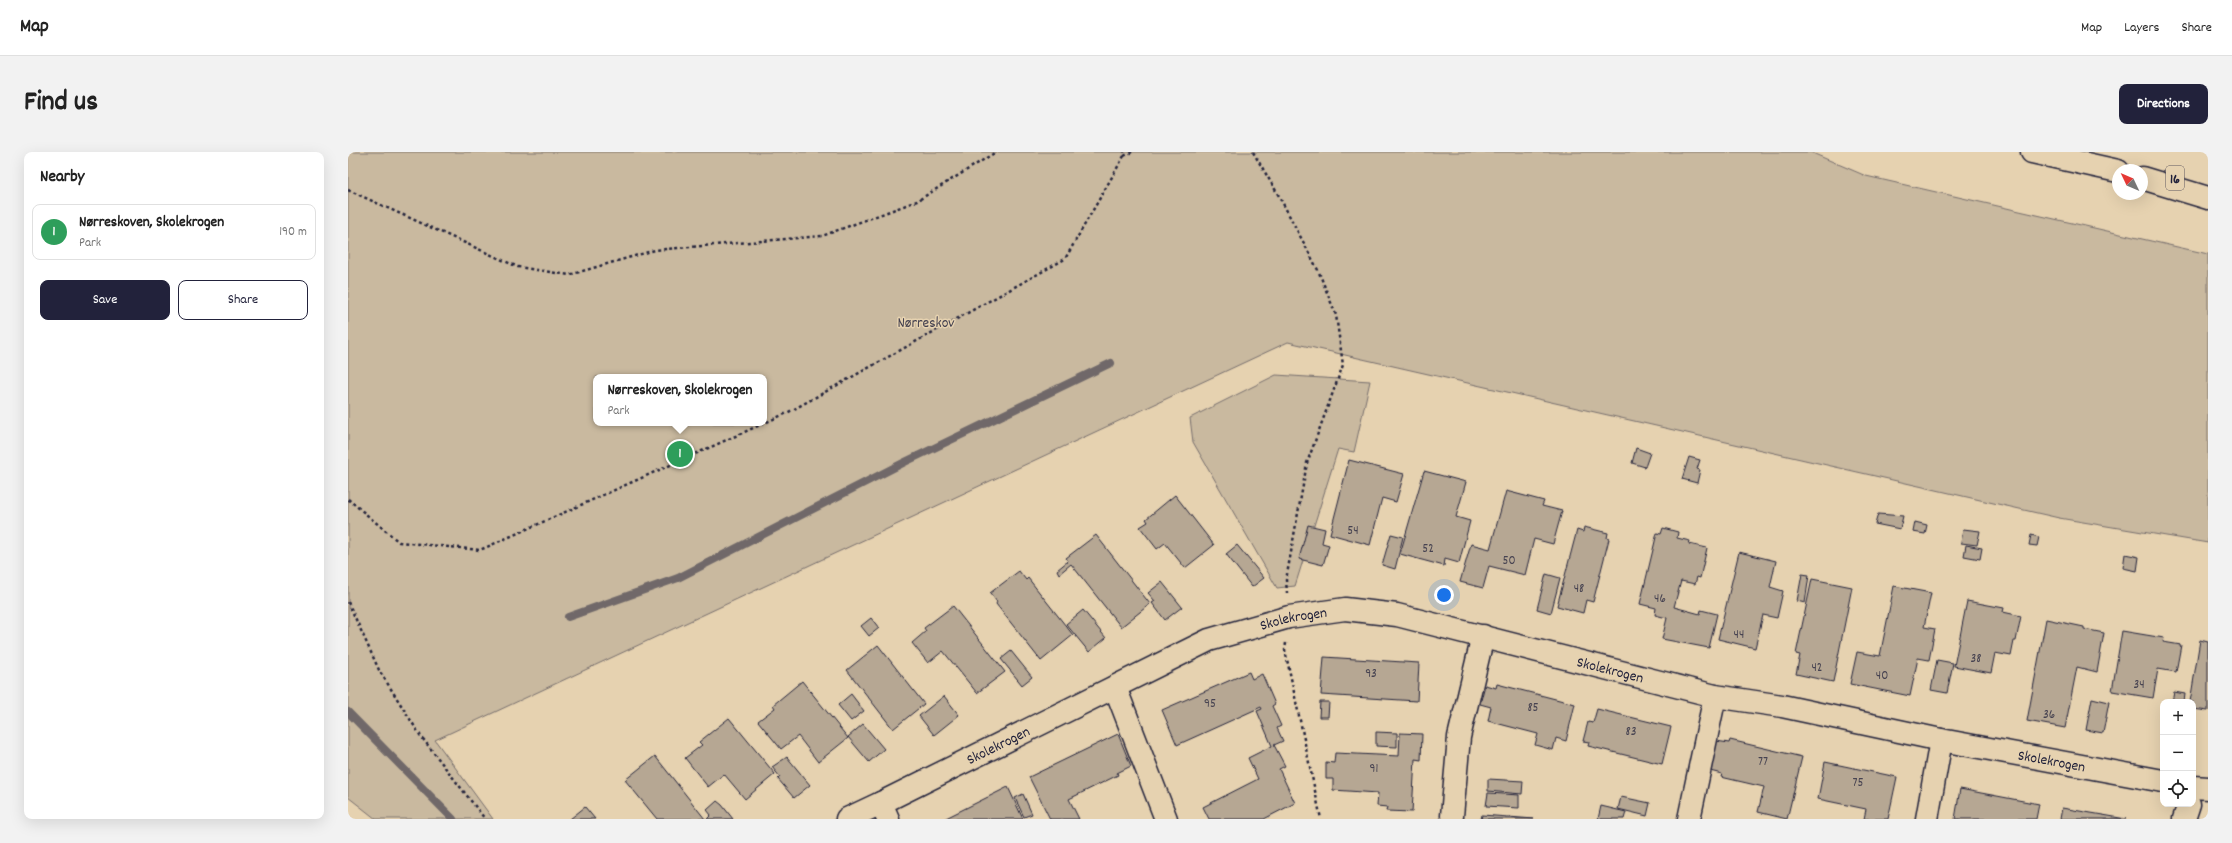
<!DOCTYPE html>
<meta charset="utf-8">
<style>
body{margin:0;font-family:Dekko,sans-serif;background:#f2f2f2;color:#222}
.controls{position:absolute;right:12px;bottom:12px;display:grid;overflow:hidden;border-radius:8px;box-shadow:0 4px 16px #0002}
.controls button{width:36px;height:36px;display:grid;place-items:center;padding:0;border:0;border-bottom:1px solid #e0e0e0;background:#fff;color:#222;font:20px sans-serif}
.compass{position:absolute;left:1764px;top:12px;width:36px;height:36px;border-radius:50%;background:#fff;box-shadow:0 4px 16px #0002;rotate:314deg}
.you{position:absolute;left:1096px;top:443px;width:14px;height:14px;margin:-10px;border:3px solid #fff;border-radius:50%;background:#1a73e8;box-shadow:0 0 0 6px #1a73e833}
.badge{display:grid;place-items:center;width:26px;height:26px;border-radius:50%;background:#22223b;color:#fff;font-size:13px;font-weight:700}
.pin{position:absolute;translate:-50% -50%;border:2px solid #fff;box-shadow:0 1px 4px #0006}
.popup{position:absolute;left:245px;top:222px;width:174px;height:52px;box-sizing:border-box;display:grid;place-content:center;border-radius:8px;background:#fff;filter:drop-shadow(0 1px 3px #0005);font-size:13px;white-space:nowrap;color:#767676}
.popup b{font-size:15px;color:#222}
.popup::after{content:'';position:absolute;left:50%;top:100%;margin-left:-8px;border:8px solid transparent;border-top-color:#fff}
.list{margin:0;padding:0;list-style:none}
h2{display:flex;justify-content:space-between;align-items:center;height:52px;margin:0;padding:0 16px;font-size:17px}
h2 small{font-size:13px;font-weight:400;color:#767676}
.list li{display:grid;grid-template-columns:26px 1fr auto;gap:12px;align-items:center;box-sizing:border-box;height:56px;margin:0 8px 8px;padding:0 8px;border:1px solid #e0e0e0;border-radius:8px}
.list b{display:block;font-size:15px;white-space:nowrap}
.list p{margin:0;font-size:13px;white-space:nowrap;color:#767676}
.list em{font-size:13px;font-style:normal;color:#767676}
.actions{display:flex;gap:8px;padding:12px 16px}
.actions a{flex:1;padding:9px 0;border:1px solid #22223b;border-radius:8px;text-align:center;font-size:14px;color:#22223b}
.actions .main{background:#22223b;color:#fff}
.icon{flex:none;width:22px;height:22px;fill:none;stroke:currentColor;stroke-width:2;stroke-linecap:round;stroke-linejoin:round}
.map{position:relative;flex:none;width:1860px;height:667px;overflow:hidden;border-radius:8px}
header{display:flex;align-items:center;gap:24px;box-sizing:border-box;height:56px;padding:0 20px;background:#fff;border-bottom:1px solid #e0e0e0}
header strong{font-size:19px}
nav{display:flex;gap:22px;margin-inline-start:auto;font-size:14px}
.intro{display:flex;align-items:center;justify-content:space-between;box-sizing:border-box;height:96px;padding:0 24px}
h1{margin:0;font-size:28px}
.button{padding:10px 18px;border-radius:8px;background:#22223b;color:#fff;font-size:14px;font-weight:700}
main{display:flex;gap:24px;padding:0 24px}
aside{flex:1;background:#fff;border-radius:8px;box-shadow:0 4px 16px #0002}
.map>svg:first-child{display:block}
.green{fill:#c9b99f;stroke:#766e6d;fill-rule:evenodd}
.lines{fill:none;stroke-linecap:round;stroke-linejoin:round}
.stream{stroke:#6f6869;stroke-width:8}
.building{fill:#b6a793;stroke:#22223b}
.minor-casing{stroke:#22223b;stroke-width:25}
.motorway-casing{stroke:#22223b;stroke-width:25}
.path{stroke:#22223b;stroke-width:2.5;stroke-dasharray:3 3;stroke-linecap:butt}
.minor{stroke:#e6d2b0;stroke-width:22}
.motorway{stroke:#e6d2b0;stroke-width:22}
.labels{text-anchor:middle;stroke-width:3;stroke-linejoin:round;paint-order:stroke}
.number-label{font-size:13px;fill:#474351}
.shield{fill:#e6d2b0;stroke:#5d575e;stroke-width:1}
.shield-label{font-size:14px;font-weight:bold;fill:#22223b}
.park-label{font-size:15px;fill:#43404f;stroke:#e6d2b0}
.street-label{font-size:15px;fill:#22223b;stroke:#e6d2b0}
</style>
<header>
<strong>Map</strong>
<nav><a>Map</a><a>Layers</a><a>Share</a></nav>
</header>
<div class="intro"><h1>Find us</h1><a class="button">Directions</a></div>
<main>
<aside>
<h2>Nearby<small></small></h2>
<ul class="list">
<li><span class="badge" style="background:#2e9e5b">1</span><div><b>Nørreskoven, Skolekrogen</b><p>Park</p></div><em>190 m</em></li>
</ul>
<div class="actions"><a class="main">Save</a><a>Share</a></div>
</aside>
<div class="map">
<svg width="1860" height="667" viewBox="0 0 1860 667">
<rect width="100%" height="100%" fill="#e6d2b0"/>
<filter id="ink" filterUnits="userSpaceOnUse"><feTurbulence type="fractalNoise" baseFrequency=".025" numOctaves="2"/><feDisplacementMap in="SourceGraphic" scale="8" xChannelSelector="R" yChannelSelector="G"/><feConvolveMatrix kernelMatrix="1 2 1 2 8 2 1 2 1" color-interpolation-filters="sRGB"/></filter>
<g filter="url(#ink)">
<path class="green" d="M0,0h1462l56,24 342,78v289l-149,-25 -771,-176 -853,398 58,79h-117l-28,-22zM248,225h168v46h-168z
M928,223l94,6 -16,71 -16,-3 -43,137 -18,2 -84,-146 -3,-24z"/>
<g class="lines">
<path class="stream" d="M220,465l110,-39 227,-116 206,-99
M0,560l105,107"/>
</g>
<path class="building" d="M1288,296l14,5 -5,14 -13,-4z
M1341,305l11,3 -3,9 3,1 -3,13 -15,-4z
M1001,308l55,14 -8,28 -14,-4 -12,47 -40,-11z
M1076,319l42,11 -10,35 14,4 -11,42 -14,-4 -1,7 -44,-12z
M1158,339l38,10 -2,5 20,5 -9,33 -19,-5 -9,36 -36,-9 -6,22 -23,-6 11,-38 19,5z
M827,343l39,50 -29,23 -20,-25 -8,6 -17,-22 8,-5 -2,-3z
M1530,362l25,2 -3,13 -25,-5z
M1567,370l12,3 -2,9 -12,-2z
M960,373l17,4 -3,14 7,2 -6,20 -24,-6z
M1236,375l24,6 -1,5 2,1 -16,63 -7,-2 -3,13 -26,-7 20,-76 6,2z
M1315,376l15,4 -1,6 13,3 -1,3 18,4 -7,30 -3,-1 -2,7 -14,-3 -7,26 26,7 1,-4 16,4 -8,34 -47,-9 5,-21 -12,-3 1,-7 -16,-4 17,-71 4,1z
M1615,377l17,2 -3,14 -16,-2z
M1043,382l12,3 -8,32 -13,-4z
M748,383l54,69 -29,23 -50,-63 -12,10 -2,-4 11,-9 -2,-3z
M1683,383l8,2 -2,9 -8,-1z
M889,393l27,33 -12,9 -26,-33z
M1618,393l16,3 -2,11 -16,-3z
M1391,400l37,9 -6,26 13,4 -6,27 -14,-3 -8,33 -37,-9z
M1777,402l14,3 -2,14 -14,-3z
M671,419l7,9 2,-2 45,57 -32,26 -45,-57 1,-2 -7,-9z
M1198,422l14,4 -9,35 -14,-4z
M1454,422l7,1 -4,28 -8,-2z
M1464,427l40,8 -19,95 -37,-8 4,-19 -4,-1z
M814,430l20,25 -17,13 -13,-17 3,-2 -7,-8z
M1546,434l37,7 -7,34 11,2 -6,31 -11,-2 -8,38 -60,-12 7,-32 23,4z
M1619,449l37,7 -1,4 18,4 -5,25h-2l-3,15 -16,-3 -4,20 -37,-7z
M605,454l52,66 -28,21 -34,-42 -15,12 -16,-20 14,-12 -2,-3z
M735,458l23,28 -17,14 -23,-28z
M523,466l8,10 -10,8 -8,-10z
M1698,467l38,8v2l20,4 -7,39 -20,-5 -12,61 -38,-7z
M1774,479l42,7 -1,4 18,3 -5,27 -18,-3 -5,29 -41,-7z
M1852,488l8,2v69l-15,-2v-7h-3z
M530,493l46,59 -31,25 -46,-59z
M663,499l21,26 -10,8 -21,-26z
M976,505l95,6 -2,38 -96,-6z
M1589,508l16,3 -6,30 -16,-3z
M901,520l3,7 10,-5 13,30 -3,2 9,20 -4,2 6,13 -9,4 11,21 -6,3 16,34 -31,16h-55l-6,-12 55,-28 -10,-21 24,-12 -15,-35 5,-2 -1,-2 -84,38 -15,-35z
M454,529l46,57 -30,24 -20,-26 -17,13 -23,-28 17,-13 -2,-3z
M1149,532l78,20 -9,37 -10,-3 -3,12 -18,-5 3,-11 -50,-13 3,-14 -11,-3 5,-19 11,3z
M1826,540l11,2 -1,8h-12z
M503,542l13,17 -13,10 -13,-16z
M596,544l15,19 -25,20 -15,-19z
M1744,546l17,4 -6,31 -17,-3z
M972,550h9l-1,15h-9z
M1249,557l74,18 -9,37 -74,-18 1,-4 -6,-1 5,-19 5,1z
M381,566l46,56 -30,25 -21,-25 -16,13 -23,-29 17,-13 -3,-3z
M515,572l21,25 -15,13 -21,-25z
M1028,580l21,1v14l-21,-1z
M1052,581l22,1 -1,26 -6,-1 -3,53 -26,-1 1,-4 -10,-1 1,-13 -45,-3v-11h-7v-17l8,1 1,-10 64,3z
M770,582l13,32 -14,7 1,2 -49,24 10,20h-29l-21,-42z
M1382,588l72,17 -15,62 -29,-7 6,-25 -43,-10 1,-3 -12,-3 6,-30 13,2z
M307,604l50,63h-48l-32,-39z
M439,605l23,28 -16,13 -16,-19 2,-2 -8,-10z
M1477,610l72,15 -9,42h-24l2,-10 -48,-10z
M1140,627l35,2 -1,13 -34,-3z
M660,635l15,32h-79z
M1612,637l79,15 -3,15h-81z
M1140,641l31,2v13l-33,-2z
M675,642l9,20 -8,3 -9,-19z
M1273,645l29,6 -3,13 -29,-7z
M369,649l5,4 11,14h-26l4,-4 -4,-5z
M1253,654l25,6 -2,7h-26z
M237,655l10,12h-25z
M1714,656l64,11h-66z
M1134,663l52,4h-53z"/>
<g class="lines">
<defs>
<g id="minor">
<path d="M767,535l51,132"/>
<path d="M1845,635l15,1"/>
<path d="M1104,664l7,-79 24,-101"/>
<path d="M499,667l34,-16"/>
<path id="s1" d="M540,667l-7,-16 328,-163 80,-23 56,-8 52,6 318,81 67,10 159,34 222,41"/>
<path d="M1341,667l26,-123"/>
<path d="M1579,667l14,-79"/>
<path d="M1836,667l5,-15"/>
</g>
<path id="motorway" d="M1684,0l86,19
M1794,26l66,20"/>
</defs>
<use href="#minor" class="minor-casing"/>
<use href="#motorway" class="motorway-casing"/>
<path class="path" d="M905,0l26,44 39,74 18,45 7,50 -36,98 -21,117 1,13
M776,4l8,-4
M0,38l170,77 51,8 86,-25 167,-14 95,-35 79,-49
M0,347l51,43 81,8 307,-137 278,-154 59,-103v-4
M0,450l31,68 41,65 65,84
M938,491l-1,7 36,169"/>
<use href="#minor" class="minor"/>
<use href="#motorway" class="motorway"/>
</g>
</g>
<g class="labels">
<g class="number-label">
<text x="1005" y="382">54</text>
<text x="1080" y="400">52</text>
<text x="1161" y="412">50</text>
<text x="1231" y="440">48</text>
<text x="1312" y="450">46</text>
<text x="1391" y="486">44</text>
<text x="1628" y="510">38</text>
<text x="1469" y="519">42</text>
<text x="1023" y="525">93</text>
<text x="1534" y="527">40</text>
<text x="1791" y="536">34</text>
<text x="862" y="555">95</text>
<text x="1185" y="559">85</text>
<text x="1701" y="566">36</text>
<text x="1283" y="583">83</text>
<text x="1415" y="613">77</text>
<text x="1026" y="620">91</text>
<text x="1510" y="634">75</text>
</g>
<rect class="shield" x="1818" y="14" width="18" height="24" rx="3"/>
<g class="shield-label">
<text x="1827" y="31">16</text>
</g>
<g class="park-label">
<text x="578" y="175">Nørreskov</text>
</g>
<g class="street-label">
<text dy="5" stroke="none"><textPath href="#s1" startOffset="471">Skolekrogen</textPath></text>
<text dy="5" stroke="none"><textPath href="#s1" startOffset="796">Skolekrogen</textPath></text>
<text dy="5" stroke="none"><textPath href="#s1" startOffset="148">Skolekrogen</textPath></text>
<text dy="5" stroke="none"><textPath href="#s1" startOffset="1247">Skolekrogen</textPath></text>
</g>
</g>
</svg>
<div class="controls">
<button>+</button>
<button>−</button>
<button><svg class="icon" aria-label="locate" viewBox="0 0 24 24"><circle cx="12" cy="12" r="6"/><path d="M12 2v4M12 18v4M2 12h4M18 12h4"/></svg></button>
</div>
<svg class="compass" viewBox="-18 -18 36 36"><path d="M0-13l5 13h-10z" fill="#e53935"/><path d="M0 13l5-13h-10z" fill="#767676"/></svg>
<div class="you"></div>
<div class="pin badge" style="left:332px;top:302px;background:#2e9e5b">1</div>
<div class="popup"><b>Nørreskoven, Skolekrogen</b>Park</div>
</div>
</main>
